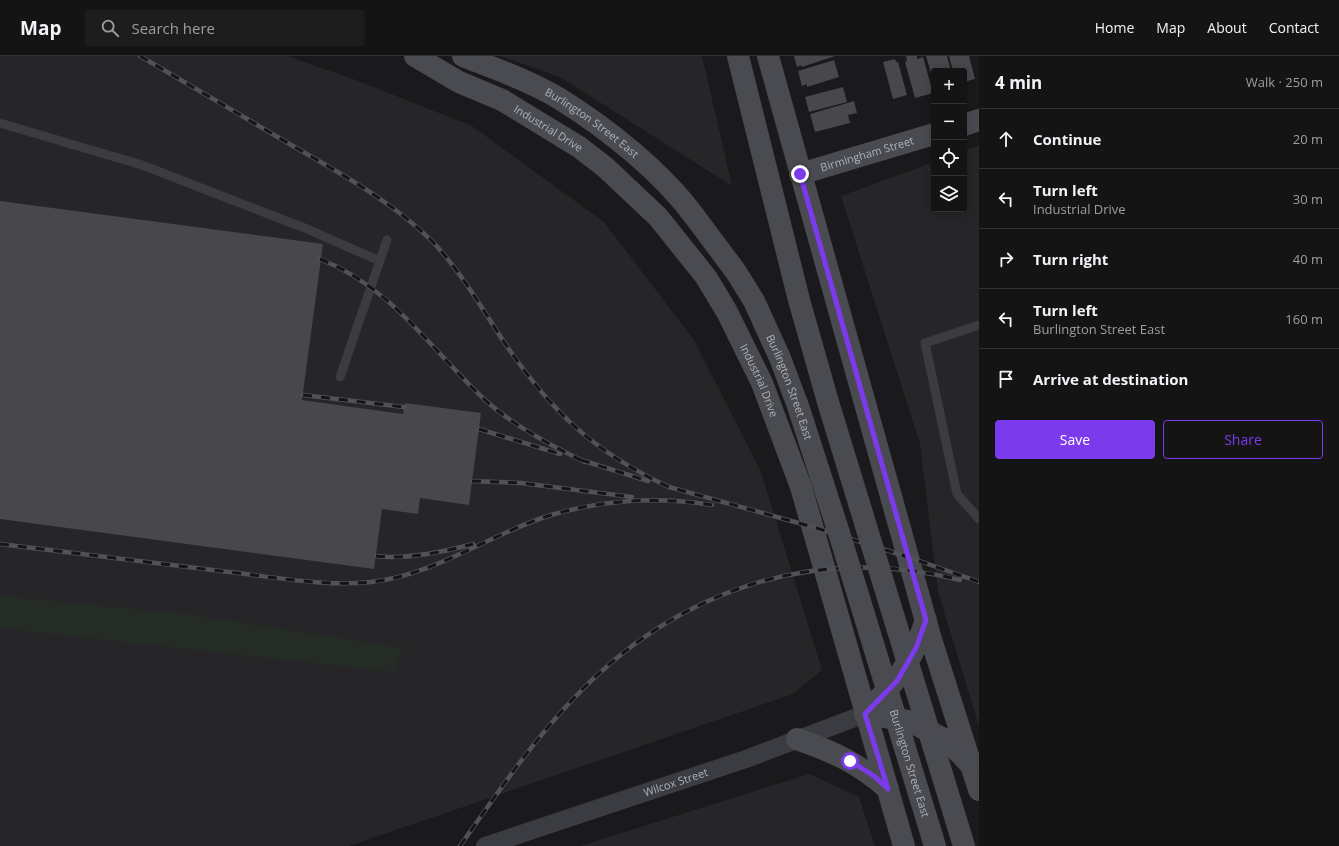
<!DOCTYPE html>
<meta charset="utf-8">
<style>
body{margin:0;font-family:"Open Sans",sans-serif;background:#1d1d1e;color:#f1f3f6}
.controls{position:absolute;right:12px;top:12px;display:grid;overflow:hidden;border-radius:4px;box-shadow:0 2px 10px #0003}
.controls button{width:36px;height:36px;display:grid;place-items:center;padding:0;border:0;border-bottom:1px solid #333334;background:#141415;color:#f1f3f6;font:20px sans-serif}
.stop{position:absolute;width:12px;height:12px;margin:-9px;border:3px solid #7c3aed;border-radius:50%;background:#fff}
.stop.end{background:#7c3aed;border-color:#fff;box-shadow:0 1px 4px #0008}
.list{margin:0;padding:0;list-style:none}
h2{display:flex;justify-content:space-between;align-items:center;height:52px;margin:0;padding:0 16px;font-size:17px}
h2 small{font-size:13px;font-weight:400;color:#9d9ea0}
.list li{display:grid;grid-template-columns:26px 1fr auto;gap:12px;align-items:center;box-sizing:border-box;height:60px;padding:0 16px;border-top:1px solid #333334}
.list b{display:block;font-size:15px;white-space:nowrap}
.list p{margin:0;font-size:13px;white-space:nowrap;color:#9d9ea0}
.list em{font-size:13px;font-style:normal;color:#9d9ea0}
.actions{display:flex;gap:8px;padding:12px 16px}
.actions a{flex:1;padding:9px 0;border:1px solid #7c3aed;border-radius:4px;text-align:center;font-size:14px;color:#7c3aed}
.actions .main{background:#7c3aed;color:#fff}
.icon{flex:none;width:22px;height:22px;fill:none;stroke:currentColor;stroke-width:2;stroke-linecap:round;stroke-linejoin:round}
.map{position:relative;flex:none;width:979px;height:790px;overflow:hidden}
header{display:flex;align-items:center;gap:24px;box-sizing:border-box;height:56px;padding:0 20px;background:#141415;border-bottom:1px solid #333334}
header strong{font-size:19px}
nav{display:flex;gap:22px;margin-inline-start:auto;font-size:14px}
.search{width:280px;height:36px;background:#1d1d1e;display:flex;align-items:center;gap:10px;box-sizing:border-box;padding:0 14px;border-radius:4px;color:#9d9ea0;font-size:15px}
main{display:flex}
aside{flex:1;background:#141415}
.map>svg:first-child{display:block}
.built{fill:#262629}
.green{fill:#242c25}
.building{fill:#47474c}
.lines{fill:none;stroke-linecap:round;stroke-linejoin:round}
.lane{stroke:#3b3c41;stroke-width:9}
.street{stroke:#3b3c41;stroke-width:18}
.secondary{stroke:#4a4b51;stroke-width:22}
.rail-casing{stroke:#515258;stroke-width:4.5}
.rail{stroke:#151517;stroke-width:3;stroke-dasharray:9;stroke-linecap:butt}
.secondary-bridge{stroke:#4a4b51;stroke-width:22}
.route{stroke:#7c3aed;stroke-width:5}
.labels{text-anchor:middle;stroke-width:4;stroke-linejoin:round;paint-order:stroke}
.street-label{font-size:11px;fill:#aeb1ba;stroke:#151517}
</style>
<header>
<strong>Map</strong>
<div class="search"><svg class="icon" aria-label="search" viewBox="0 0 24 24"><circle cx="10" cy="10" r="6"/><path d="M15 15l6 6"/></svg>Search here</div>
<nav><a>Home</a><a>Map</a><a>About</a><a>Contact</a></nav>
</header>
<main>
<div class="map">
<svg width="979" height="790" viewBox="0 0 979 790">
<rect width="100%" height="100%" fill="#1a1a1c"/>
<path class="built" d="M0,0h287l66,23 119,47 132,96 90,118 67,132 61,198 -29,24 -444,152h-349z
M500,0h202l30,130 -172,-109z
M979,90v580l-41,-134 -18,-148 -79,-248 93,-34v47h30v-58z
M809,718l50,23 16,49h-295z"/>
<path class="green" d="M0,540l186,18 217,34 -9,24 -394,-44z"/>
<path class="building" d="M794,0h41l-33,11 -1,-2 -4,2z
M906,0h11v3l6,-2 10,36 -18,5 -10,-36 2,-1z
M926,0h21l4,15h-17v12z
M949,0h20l6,23 -11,3v-11h-11z
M895,3l1,3h2l9,33 -14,4 -10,-37z
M834,4l5,17 -32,10v-3l-5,2 -4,-15z
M843,31l4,15 -38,10 -4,-15z
M854,45l3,12 -9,2 2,8 -35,9 -5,-18z
M0,145l323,43 -21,156 101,14 2,-11 76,10 -12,92 -49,-7 -2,16 -36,-5 -8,60 -374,-50z"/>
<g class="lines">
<path class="lane" d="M0,67l142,42 165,64 73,32
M979,269l-54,18 32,151 22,25
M340,321l47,-137"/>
<path class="street" id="s1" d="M485,790l261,-87 119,-45"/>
<g class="secondary">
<path id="s2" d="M415,0l44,26 43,18 77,47 26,20 53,50 48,60 21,35 35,71 39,104 103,359"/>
<path id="s3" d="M463,0c33,13 67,25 97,43 48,30 102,73 135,118"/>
<path d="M738,0l34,136"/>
<path d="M768,0l162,580 49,154"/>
<path d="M964,69l15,-5"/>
<path id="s4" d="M800,118l134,-40"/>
<path d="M875,647c27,-28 39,-47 51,-83"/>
<path d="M865,658l44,7 39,20 21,22"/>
<path d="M797,683c37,13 61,24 91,50"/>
</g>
<defs>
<path id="rail" d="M140,0c51,30 102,60 153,90 48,28 98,55 138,94 29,30 50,67 73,102 46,68 89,110 165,145l144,40 95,30 71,25
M320,203c73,29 110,90 165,141 29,26 65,45 100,62
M303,339l101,12
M479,373l81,25
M581,404l67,21
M472,425l49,2 111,14
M0,488c76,9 153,19 229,28 44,5 99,15 142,10 62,-7 113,-44 171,-64 54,-18 114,-22 170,-13
M376,500c31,4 67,-4 97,-12
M460,790c36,-51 71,-103 114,-148 102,-108 241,-155 386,-118"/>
</defs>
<use href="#rail" class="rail-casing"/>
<use href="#rail" class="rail"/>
<g class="secondary-bridge">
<path d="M772,136l27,108 29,102 136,444"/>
<path id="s5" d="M695,161l41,55 18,29 26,57 18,48 42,130 95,310"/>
</g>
</g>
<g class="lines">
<path class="route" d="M800,118l126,446 -10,28 -19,33 -32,33 23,75 -14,-13 -24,-15"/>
</g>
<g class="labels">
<g class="street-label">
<text dy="4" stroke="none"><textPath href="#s3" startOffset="146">Burlington Street East</textPath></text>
<text dy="4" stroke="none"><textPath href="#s2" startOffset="152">Industrial Drive</textPath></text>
<text dy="4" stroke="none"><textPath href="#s4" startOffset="70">Birmingham Street</textPath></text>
<text dy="4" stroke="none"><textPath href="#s2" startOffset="487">Industrial Drive</textPath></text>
<text dy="4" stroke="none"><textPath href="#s5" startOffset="196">Burlington Street East</textPath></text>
<text dy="4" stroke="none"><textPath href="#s5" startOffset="591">Burlington Street East</textPath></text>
<text dy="4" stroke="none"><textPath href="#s1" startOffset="201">Wilcox Street</textPath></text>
</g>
</g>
</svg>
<div class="controls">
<button>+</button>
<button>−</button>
<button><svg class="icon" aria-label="locate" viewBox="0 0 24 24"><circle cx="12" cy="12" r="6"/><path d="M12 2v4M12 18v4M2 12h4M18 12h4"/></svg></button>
<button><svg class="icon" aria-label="layers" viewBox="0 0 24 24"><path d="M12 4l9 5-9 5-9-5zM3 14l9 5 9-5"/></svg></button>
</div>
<div class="stop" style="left:850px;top:705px"></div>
<div class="stop end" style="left:800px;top:118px"></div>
</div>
<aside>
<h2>4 min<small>Walk · 250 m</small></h2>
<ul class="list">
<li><svg class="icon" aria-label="ahead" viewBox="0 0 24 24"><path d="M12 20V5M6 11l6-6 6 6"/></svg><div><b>Continue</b></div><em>20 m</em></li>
<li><svg class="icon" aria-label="left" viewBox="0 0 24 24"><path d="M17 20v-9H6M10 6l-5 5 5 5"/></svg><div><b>Turn left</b><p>Industrial Drive</p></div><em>30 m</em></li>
<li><svg class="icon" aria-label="right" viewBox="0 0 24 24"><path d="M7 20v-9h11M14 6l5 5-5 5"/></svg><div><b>Turn right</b></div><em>40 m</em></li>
<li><svg class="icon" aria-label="left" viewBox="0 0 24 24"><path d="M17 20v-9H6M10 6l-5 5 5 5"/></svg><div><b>Turn left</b><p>Burlington Street East</p></div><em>160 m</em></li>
<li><svg class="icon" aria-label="arrive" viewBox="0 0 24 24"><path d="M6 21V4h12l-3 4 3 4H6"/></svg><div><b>Arrive at destination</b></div></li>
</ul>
<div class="actions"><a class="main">Save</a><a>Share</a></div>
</aside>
</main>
